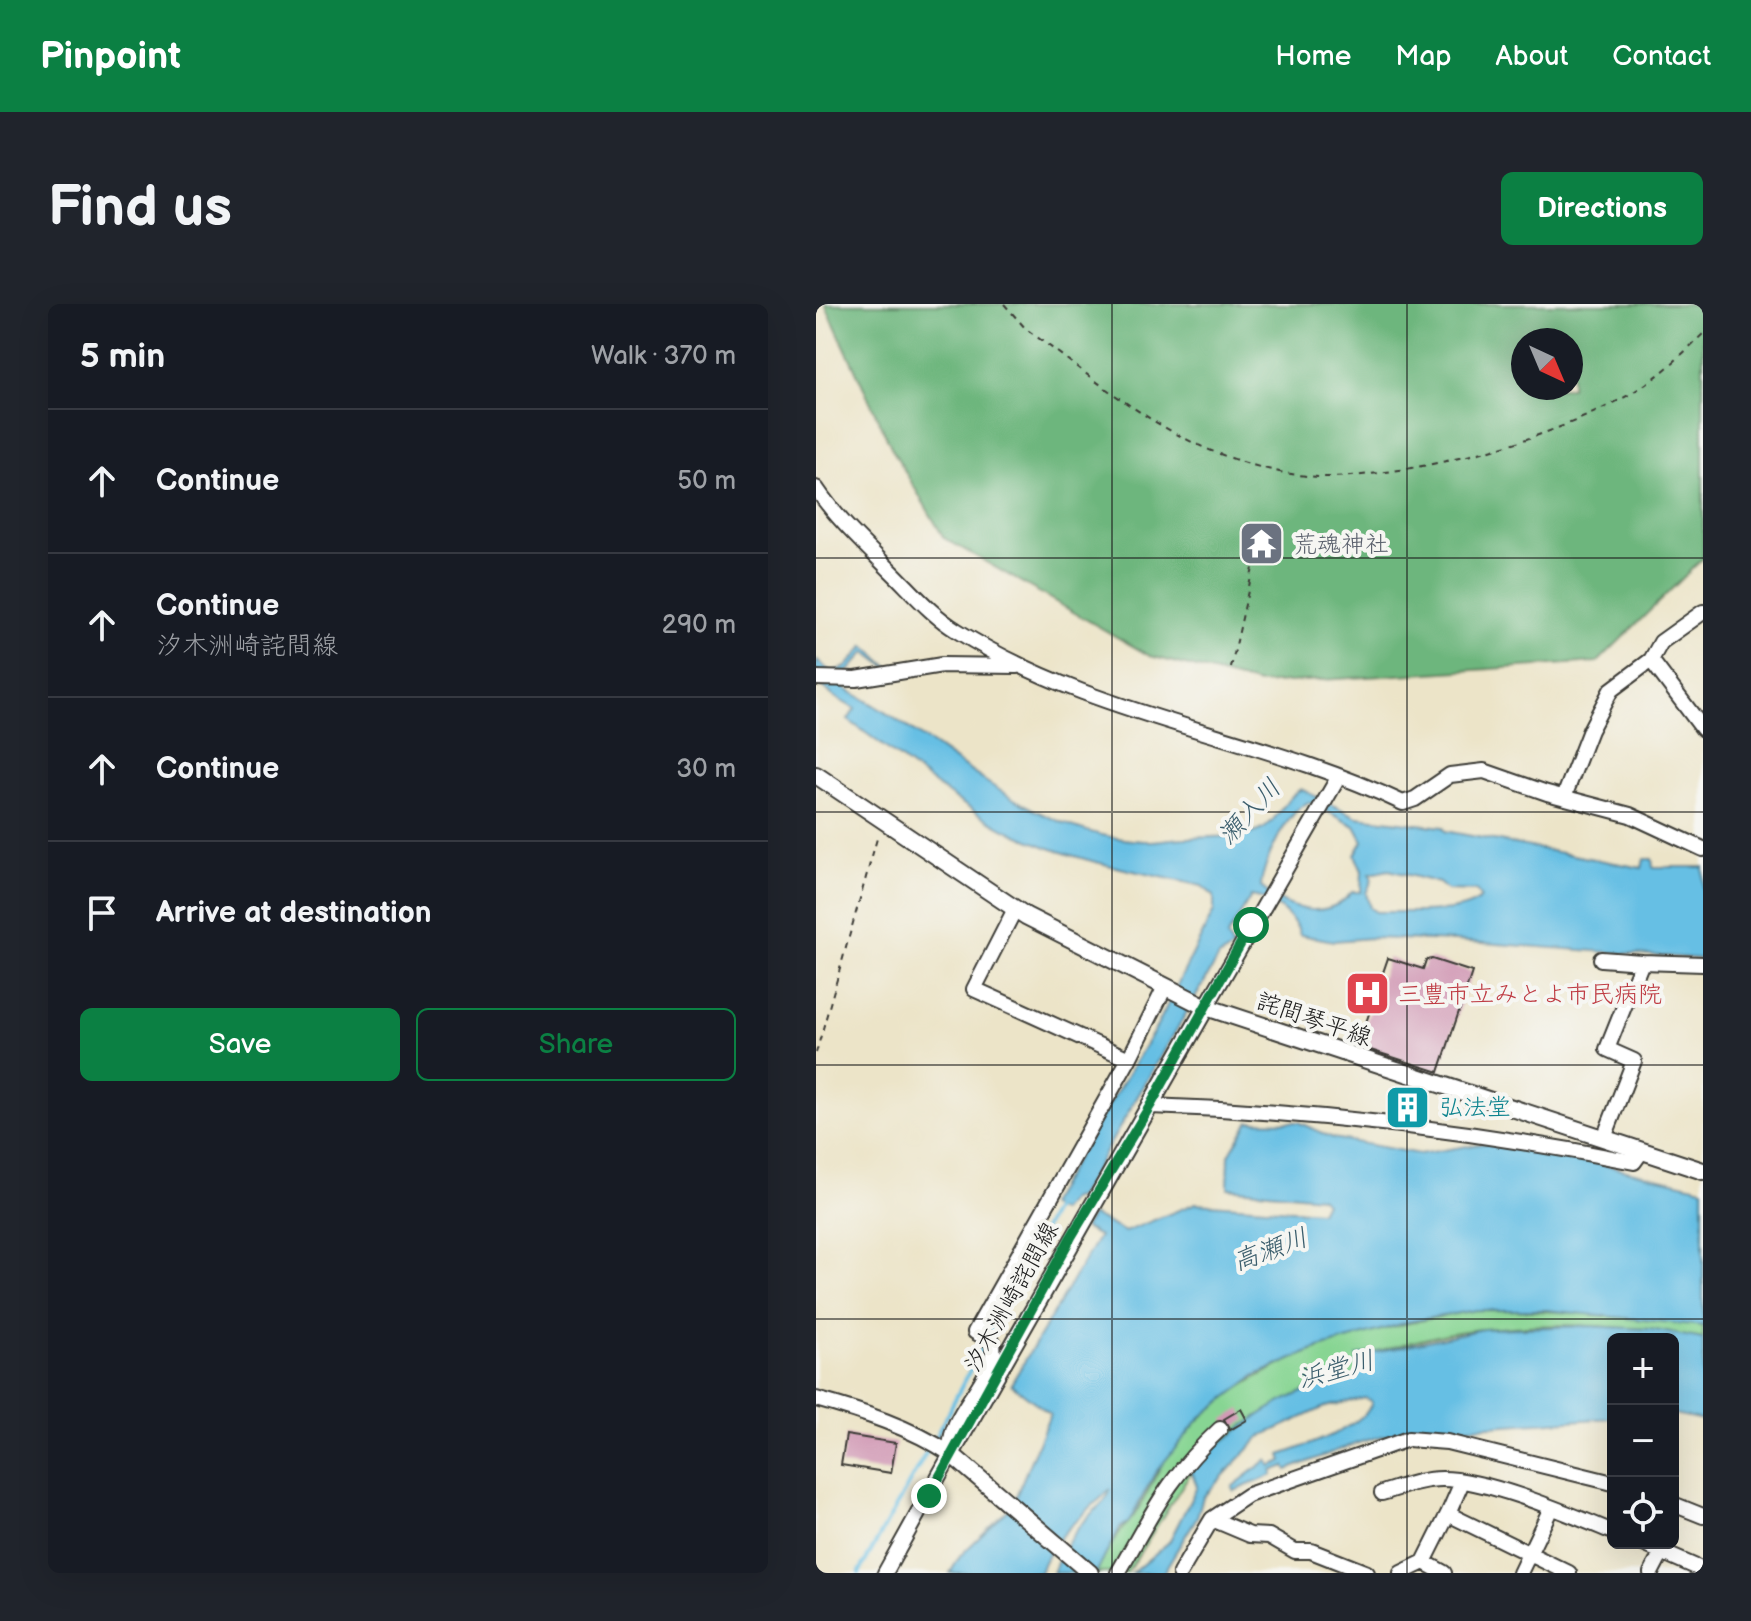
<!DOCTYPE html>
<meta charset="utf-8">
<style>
body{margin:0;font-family:"Balsamiq Sans","Klee One",sans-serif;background:#20242c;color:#f1f3f6}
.controls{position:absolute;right:24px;bottom:24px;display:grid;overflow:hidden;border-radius:12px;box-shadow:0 8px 32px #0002}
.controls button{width:72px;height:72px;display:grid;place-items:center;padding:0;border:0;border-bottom:2px solid #363941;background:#171b24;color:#f1f3f6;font:40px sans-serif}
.compass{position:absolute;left:695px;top:24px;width:72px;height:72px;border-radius:50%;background:#171b24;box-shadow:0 8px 32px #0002;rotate:136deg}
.stop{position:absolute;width:24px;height:24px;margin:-18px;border:6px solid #0b8043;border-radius:50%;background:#fff}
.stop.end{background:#0b8043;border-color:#fff;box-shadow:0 2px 8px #0008}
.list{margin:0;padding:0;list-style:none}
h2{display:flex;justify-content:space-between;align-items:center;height:104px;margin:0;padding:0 32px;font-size:34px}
h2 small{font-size:26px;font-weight:400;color:#9ea1a6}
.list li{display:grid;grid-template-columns:52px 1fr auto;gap:24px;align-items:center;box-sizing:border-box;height:144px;padding:0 32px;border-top:2px solid #363941}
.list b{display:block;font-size:30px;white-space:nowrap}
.list p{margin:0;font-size:26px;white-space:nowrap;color:#9ea1a6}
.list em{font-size:26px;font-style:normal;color:#9ea1a6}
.actions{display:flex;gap:16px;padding:24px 32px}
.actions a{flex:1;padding:18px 0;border:2px solid #0b8043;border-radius:12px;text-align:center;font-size:28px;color:#0b8043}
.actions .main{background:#0b8043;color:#fff}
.icon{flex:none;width:44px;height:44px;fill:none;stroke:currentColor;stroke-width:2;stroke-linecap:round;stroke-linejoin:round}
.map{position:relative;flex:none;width:887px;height:1269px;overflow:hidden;border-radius:12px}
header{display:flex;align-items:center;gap:48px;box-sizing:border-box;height:112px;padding:0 40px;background:#0b8043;color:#fff}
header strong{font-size:38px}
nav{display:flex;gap:44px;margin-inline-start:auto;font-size:28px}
.intro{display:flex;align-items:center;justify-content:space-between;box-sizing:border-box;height:192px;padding:0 48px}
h1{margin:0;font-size:56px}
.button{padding:20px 36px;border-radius:12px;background:#0b8043;color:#fff;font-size:28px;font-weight:700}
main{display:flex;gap:48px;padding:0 48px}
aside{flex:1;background:#171b24;border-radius:12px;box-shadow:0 8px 32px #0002}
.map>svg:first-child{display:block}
.green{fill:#87d593;stroke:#527858;stroke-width:2}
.forest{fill:#6db67d;stroke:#44694c;stroke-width:2;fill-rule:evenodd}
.water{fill:#66bfe4;stroke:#416e80;stroke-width:2;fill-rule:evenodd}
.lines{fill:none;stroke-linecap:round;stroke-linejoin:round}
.stream{stroke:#66bfe4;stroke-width:4}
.building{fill:#d19ab5}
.minor-casing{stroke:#3b3a36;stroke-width:18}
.major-casing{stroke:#3b3a36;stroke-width:20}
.path{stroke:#3b3a36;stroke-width:2;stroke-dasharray:6 6;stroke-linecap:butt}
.minor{stroke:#fff;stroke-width:14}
.major{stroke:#fff;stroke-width:16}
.route{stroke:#0b8043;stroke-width:10}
.grid{fill:none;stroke:#1c1c1c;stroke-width:2;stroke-opacity:0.55}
.labels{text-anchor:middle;stroke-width:8;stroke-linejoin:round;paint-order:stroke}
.worship-label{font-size:24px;fill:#5b616d;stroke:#f6f6f2;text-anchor:start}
.health-label{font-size:24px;fill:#be3a42;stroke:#f6f6f2;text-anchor:start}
.street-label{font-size:24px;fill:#1c1c1c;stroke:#f6f6f2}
.culture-label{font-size:24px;fill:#0d838f;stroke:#f6f6f2;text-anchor:start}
.water-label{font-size:26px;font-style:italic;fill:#3a5d6c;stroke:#f6f6f2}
</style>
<header>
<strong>Pinpoint</strong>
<nav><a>Home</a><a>Map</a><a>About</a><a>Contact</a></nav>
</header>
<div class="intro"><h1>Find us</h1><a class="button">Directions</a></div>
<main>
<aside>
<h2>5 min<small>Walk · 370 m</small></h2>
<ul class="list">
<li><svg class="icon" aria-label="ahead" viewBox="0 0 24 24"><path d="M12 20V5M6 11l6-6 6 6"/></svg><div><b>Continue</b></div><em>50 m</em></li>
<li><svg class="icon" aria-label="ahead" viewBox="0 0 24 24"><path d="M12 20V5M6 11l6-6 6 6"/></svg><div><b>Continue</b><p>汐木洲崎詫間線</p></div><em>290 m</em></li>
<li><svg class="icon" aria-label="ahead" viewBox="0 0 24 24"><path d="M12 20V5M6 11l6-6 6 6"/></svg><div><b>Continue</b></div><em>30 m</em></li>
<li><svg class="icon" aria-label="arrive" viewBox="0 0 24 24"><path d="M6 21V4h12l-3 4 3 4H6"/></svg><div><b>Arrive at destination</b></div></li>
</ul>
<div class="actions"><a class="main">Save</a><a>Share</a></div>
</aside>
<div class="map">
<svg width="887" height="1269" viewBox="0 0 887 1269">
<rect width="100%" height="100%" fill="#f6f6f2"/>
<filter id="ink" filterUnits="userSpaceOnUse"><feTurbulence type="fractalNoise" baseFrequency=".0125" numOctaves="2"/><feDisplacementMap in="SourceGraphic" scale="16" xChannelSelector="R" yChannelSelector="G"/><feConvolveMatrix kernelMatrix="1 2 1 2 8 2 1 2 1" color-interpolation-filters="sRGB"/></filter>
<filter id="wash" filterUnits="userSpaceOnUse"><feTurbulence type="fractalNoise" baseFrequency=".006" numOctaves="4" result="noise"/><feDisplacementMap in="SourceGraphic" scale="32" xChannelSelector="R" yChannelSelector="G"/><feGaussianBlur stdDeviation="1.8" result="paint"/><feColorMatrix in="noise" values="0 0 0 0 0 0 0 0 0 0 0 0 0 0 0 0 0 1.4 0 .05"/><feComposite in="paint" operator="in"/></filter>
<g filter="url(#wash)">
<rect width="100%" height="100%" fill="#ece4c8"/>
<path class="green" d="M660,1006c75,0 152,4 227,16v13c-72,-14 -146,-17 -220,-10 -42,3 -84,17 -125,27v20l-31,5 -129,80 -71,112h-31c10,-19 18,-36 32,-50 17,-18 27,-53 44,-74 74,-93 192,-119 304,-139z"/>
<path class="forest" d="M9,0h878v254l-105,104 -339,22 -109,-28 -206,-118 -52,-89zM707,36h48v48h-48z"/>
<path class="water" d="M49,342l37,33 -36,-27 -18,20 -13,5 12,13c99,52 176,144 296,151 14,1 28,-3 42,-3 18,-1 58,0 74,-7 18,-8 25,-33 42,-42l56,28 86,10 2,4 197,37 2,-9h8l1,8h50v92l-247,-18 -85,-3 -37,3 -34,-6c-5,-19 -30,-37 -49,-39l-24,41 6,11 -14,9 -140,240 -9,3 -10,12 -12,-7 109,-179 57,-115v-15l-12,-10c-65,-15 -126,-24 -187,-52 -60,-29 -113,-76 -167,-114l7,-11 -22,-13 -17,-16v-20l15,12 15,-5zM493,498l46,24 8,15 -8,14 7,16 -1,21h-9c-25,30 -65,18 -91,-5 1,-23 26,-76 48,-85zM573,566l50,13 8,7 29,1 5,7c-18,19 -79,13 -105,14l-6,-4 -4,-15 6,-13 -2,-6z
M433,817l49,1 35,16 86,16 67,-11 64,9 153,36v138l-157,-16h-70l-68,12 -92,27 -60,26 -56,43 -45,55 -26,49 -9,6 -24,45h-43c6,-18 17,-35 29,-50 10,-12 24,-19 29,-34 -25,23 -62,50 -71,84h-90l11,-18 51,-49 38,-92 -39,-30 88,-148 -15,-8 8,-13 33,17 71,-29 124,9 5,-10 -5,-5 -92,-9 1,-33z
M771,1022l63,3 53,10v81l-30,-6v-75h-60v79l-155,10c-22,10 -51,2 -75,8 -33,7 -65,23 -96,34l-2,-4 -13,5 1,4 -39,16 -2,-4 35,-27 4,6 12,-5 -2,-6c24,-9 84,-28 91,-53l-7,-4 -40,9 -65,30 -57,60 -6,20 -34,56h-31l37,-31 28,-55 -6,-18 7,-8c53,-42 92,-73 160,-85l-1,-20 126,-27z"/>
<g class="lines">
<path class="stream" d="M172,1031l68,-130
M119,1134l49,-95
M43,1269l71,-127"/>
</g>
<g id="blocks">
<path class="building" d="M572,654l35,11 3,-9 6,-1 40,13 -33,100 -81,-26 14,-41 -7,-2 3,-9 7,2z
M588,783l11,3 -2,6 9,3 -8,22 -18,-6z
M425,1105l6,11 -17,10 -6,-11z
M30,1131l50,8 -5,30 -50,-8z"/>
</g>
</g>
<g filter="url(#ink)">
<use href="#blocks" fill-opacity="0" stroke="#3b3a36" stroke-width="2"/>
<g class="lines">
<defs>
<path id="minor" d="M0,184c20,30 47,55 73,81 21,20 42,46 67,61 140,89 302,104 447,173l12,-4 35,-24 34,-4 63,22 83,22 73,34
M835,356l52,69
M0,374l40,1 86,-14 75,1
M748,493l26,-67 21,-40 40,-30 10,-18 42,-30
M199,605l-41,80 155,70 36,-72
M785,655l41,3
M390,703l132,-229
M334,802c162,5 326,25 484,56l8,-11
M788,834l30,-77 -27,-12 35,-87 61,2
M0,1095c47,13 94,28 135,55
M566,1189c20,-6 39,-14 60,-14 46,0 127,35 171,53
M857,1200l30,12
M632,1210l14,-32
M396,1215l36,-24 160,-56 39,3 166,41
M825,1239l62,27
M608,1258l20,11
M69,1269l66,-119c-7,-40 48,-75 42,-112l-18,-10 154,-273
M302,1269c35,-60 49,-95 102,-144
M364,1269l32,-54 38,16 19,1 26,15h16l56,22
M585,1269l23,-11 24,-48 121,59
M704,1269l31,-65
M835,1269l11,-21"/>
<path id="major" d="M0,471l210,141 180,91 497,164
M274,1269l-139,-119 255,-447"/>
</defs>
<use href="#minor" class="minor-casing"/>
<use href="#major" class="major-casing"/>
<path class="path" d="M188,0l22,25c64,46 129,104 205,129 31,11 67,20 101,19 92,-3 246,-43 321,-98 18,-13 34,-30 50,-45
M415,364l24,-109
M0,749l62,-218"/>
<use href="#minor" class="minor"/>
<use href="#major" class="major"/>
</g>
</g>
<g class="lines" filter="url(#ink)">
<path class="route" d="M113,1192l142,-259 79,-131 101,-181"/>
</g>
<path class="grid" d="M296,0v1269M591,0v1269M0,254h887M0,508h887M0,761h887M0,1015h887"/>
<defs>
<symbol id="temple-square" viewBox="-11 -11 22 22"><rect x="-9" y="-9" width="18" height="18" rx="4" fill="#6b7280" stroke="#f6f6f2"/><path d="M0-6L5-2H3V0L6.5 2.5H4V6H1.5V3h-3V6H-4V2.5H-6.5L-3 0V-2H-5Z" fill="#fff"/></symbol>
<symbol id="hospital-square" viewBox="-11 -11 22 22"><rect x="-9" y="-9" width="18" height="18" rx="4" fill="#e0444e" stroke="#f6f6f2"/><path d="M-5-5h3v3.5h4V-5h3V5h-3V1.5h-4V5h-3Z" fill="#fff"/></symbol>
<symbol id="building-square" viewBox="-11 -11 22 22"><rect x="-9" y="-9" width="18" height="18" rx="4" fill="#0f9aa8" stroke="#f6f6f2"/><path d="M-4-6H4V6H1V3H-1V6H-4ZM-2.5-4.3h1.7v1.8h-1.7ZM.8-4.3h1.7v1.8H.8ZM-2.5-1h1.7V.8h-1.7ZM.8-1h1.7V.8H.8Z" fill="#fff"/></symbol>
</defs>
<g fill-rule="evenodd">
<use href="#temple-square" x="420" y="214" width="51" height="51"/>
<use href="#hospital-square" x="526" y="664" width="51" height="51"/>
<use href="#building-square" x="566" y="778" width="51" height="51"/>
</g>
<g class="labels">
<g class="worship-label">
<text x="477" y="248">荒魂神社</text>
</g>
<g class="health-label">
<text x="582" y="698">三豊市立みとよ市民病院</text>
</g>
<g class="street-label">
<text transform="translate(498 715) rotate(19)" y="8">詫間琴平線</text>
<text transform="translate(195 993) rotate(-61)" y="8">汐木洲崎詫間線</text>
</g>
<g class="culture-label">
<text x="623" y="811">弘法堂</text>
</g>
<g class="water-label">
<text transform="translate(433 507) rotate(-47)" y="9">瀬入川</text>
<text transform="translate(454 945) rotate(-20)" y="9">高瀬川</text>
<text transform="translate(520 1065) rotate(-15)" y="9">浜堂川</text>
</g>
</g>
</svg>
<div class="controls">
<button>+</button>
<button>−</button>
<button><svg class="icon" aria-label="locate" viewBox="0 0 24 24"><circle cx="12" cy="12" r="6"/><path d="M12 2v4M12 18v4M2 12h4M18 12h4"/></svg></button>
</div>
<svg class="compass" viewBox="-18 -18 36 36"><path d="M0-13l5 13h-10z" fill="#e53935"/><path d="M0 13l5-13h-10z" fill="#9ea1a6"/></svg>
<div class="stop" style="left:435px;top:621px"></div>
<div class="stop end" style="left:113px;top:1192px"></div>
</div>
</main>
